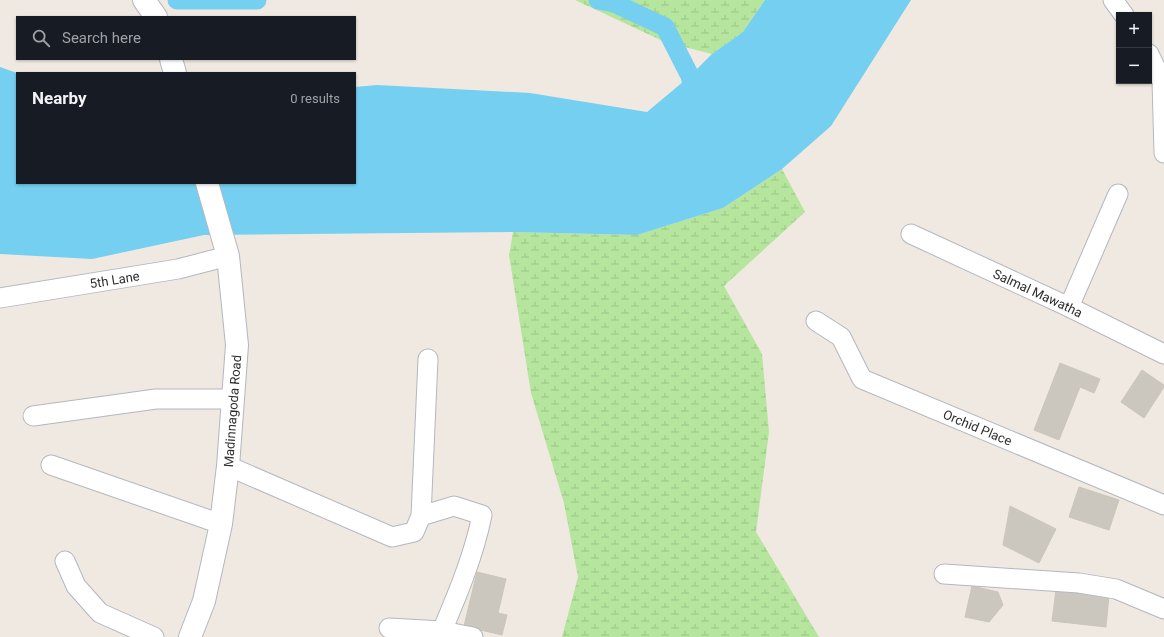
<!DOCTYPE html>
<meta charset="utf-8">
<style>
body{margin:0;font-family:Roboto,sans-serif;background:#20242c;color:#f1f3f6}
.controls{position:absolute;right:12px;top:12px;display:grid;overflow:hidden;border-radius:0px;box-shadow:0 1px 3px #0004}
.controls button{width:36px;height:36px;display:grid;place-items:center;padding:0;border:0;border-bottom:1px solid #363941;background:#171b24;color:#f1f3f6;font:20px sans-serif}
.list{margin:0;padding:0;list-style:none}
h2{display:flex;justify-content:space-between;align-items:center;height:52px;margin:0;padding:0 16px;font-size:17px}
h2 small{font-size:13px;font-weight:400;color:#9ea1a6}
.icon{flex:none;width:22px;height:22px;fill:none;stroke:currentColor;stroke-width:2;stroke-linecap:round;stroke-linejoin:round}
.map{position:relative;flex:none;width:1164px;height:637px;overflow:hidden}
.search{position:absolute;background:#171b24;box-shadow:0 1px 3px #0004;left:16px;top:16px;width:340px;height:44px;display:flex;align-items:center;gap:10px;box-sizing:border-box;padding:0 14px;border-radius:0px;color:#9ea1a6;font-size:15px}
.panel{position:absolute;background:#171b24;box-shadow:0 1px 3px #0004;left:16px;top:72px;width:340px;height:112px;border-radius:0px}
.map>svg:first-child{display:block}
.wetland{fill:url(#wetland-marsh)}
.water{fill:#75cff0}
.lines{fill:none;stroke-linecap:round;stroke-linejoin:round}
.canal{stroke:#75cff0;stroke-width:19}
.building{fill:#cbc7bf;stroke:#cbc5ba}
.minor-casing{stroke:#b4b7c1;stroke-width:21}
.tertiary-casing{stroke:#b4b7c1;stroke-width:24}
.minor{stroke:#fff;stroke-width:19}
.tertiary{stroke:#fff;stroke-width:22}
.labels{text-anchor:middle;stroke-width:4;stroke-linejoin:round;paint-order:stroke}
.street-label{font-size:13px;fill:#2e2e2e;stroke:#fff}
</style>
<div class="map">
<svg width="1164" height="637" viewBox="0 0 1164 637">
<defs>
<pattern id="wetland-marsh" width="20" height="14" patternUnits="userSpaceOnUse"><rect width="20" height="14" fill="#b6e59e"/><path d="M1 5h8M5 5V1M11 12h8M15 12V8" fill="none" stroke="#9dc588"/></pattern>
</defs>
<rect width="100%" height="100%" fill="#efe9e1"/>
<path class="wetland" d="M575,0h190l-22,32 -31,22 -47,-12z
M782,169l23,43 -81,74 38,68 7,78 -13,100 63,105h-257l16,-60 -14,-74 -33,-110 -22,-138 4,-23 124,3 86,-27z"/>
<path class="water" d="M765,0h146l-80,126 -49,43 -59,39 -86,27 -124,-3 -309,3 -112,24 -92,-5v-187l17,6v110h338v-96l22,-2 153,8 117,19 43,-36 22,-22 31,-22z"/>
<g class="lines">
<path class="canal" d="M177,0h80
M598,0l16,3 51,24 25,49 6,24"/>
</g>
<path class="building" d="M1060,363l40,16 -6,14 -14,-6 -21,53 -25,-10z
M1142,370l22,15v2l-20,31 -23,-16z
M1079,487l40,13 -10,30 -40,-13z
M1010,506l46,23 -17,34 -36,-18z
M477,572l29,7 -8,34 9,2 -5,20 -38,-9z
M972,586l26,6 5,13 -14,17 -24,-5z
M1056,590l53,5 -3,32 -54,-6z"/>
<g class="lines">
<defs>
<g id="minor">
<path d="M1113,0l11,15"/>
<path d="M1149,54l13,27 2,72"/>
<path id="s1" d="M911,234l158,73 95,47"/>
<path id="s2" d="M0,298l178,-29 50,-13"/>
<path d="M1069,307l49,-113"/>
<path id="s3" d="M816,321l25,16 21,42 302,126"/>
<path d="M33,416l123,-17h78"/>
<path d="M51,465l170,59"/>
<path d="M228,466l164,71 22,-5 7,-16 7,-157"/>
<path d="M421,516l33,-10 28,9c-8,40 -24,78 -40,116"/>
<path d="M65,561l11,25 24,27 54,24"/>
<path d="M944,574l135,9 37,6 48,20"/>
<path d="M389,628l53,3 31,6"/>
</g>
<g id="tertiary">
<path d="M144,0l12,17"/>
<path d="M171,59l4,14"/>
<path id="s4" d="M190,637l14,-36 17,-77 7,-58 9,-121 -9,-89 -21,-73"/>
</g>
</defs>
<use href="#minor" class="minor-casing"/>
<use href="#tertiary" class="tertiary-casing"/>
<use href="#minor" class="minor"/>
<use href="#tertiary" class="tertiary"/>
</g>
<g class="labels">
<g class="street-label">
<text dy="5" stroke="none"><textPath href="#s2" startOffset="116">5th Lane</textPath></text>
<text dy="5" stroke="none"><textPath href="#s1" startOffset="140">Salmal Mawatha</textPath></text>
<text dy="5" stroke="none"><textPath href="#s4" startOffset="231">Madinnagoda Road</textPath></text>
<text dy="5" stroke="none"><textPath href="#s3" startOffset="202">Orchid Place</textPath></text>
</g>
</g>
</svg>
<div class="controls">
<button>+</button>
<button>−</button>
</div>
<div class="search"><svg class="icon" aria-label="search" viewBox="0 0 24 24"><circle cx="10" cy="10" r="6"/><path d="M15 15l6 6"/></svg>Search here</div>
<section class="panel">
<h2>Nearby<small>0 results</small></h2>
<ul class="list">
</ul>
</section>
</div>
